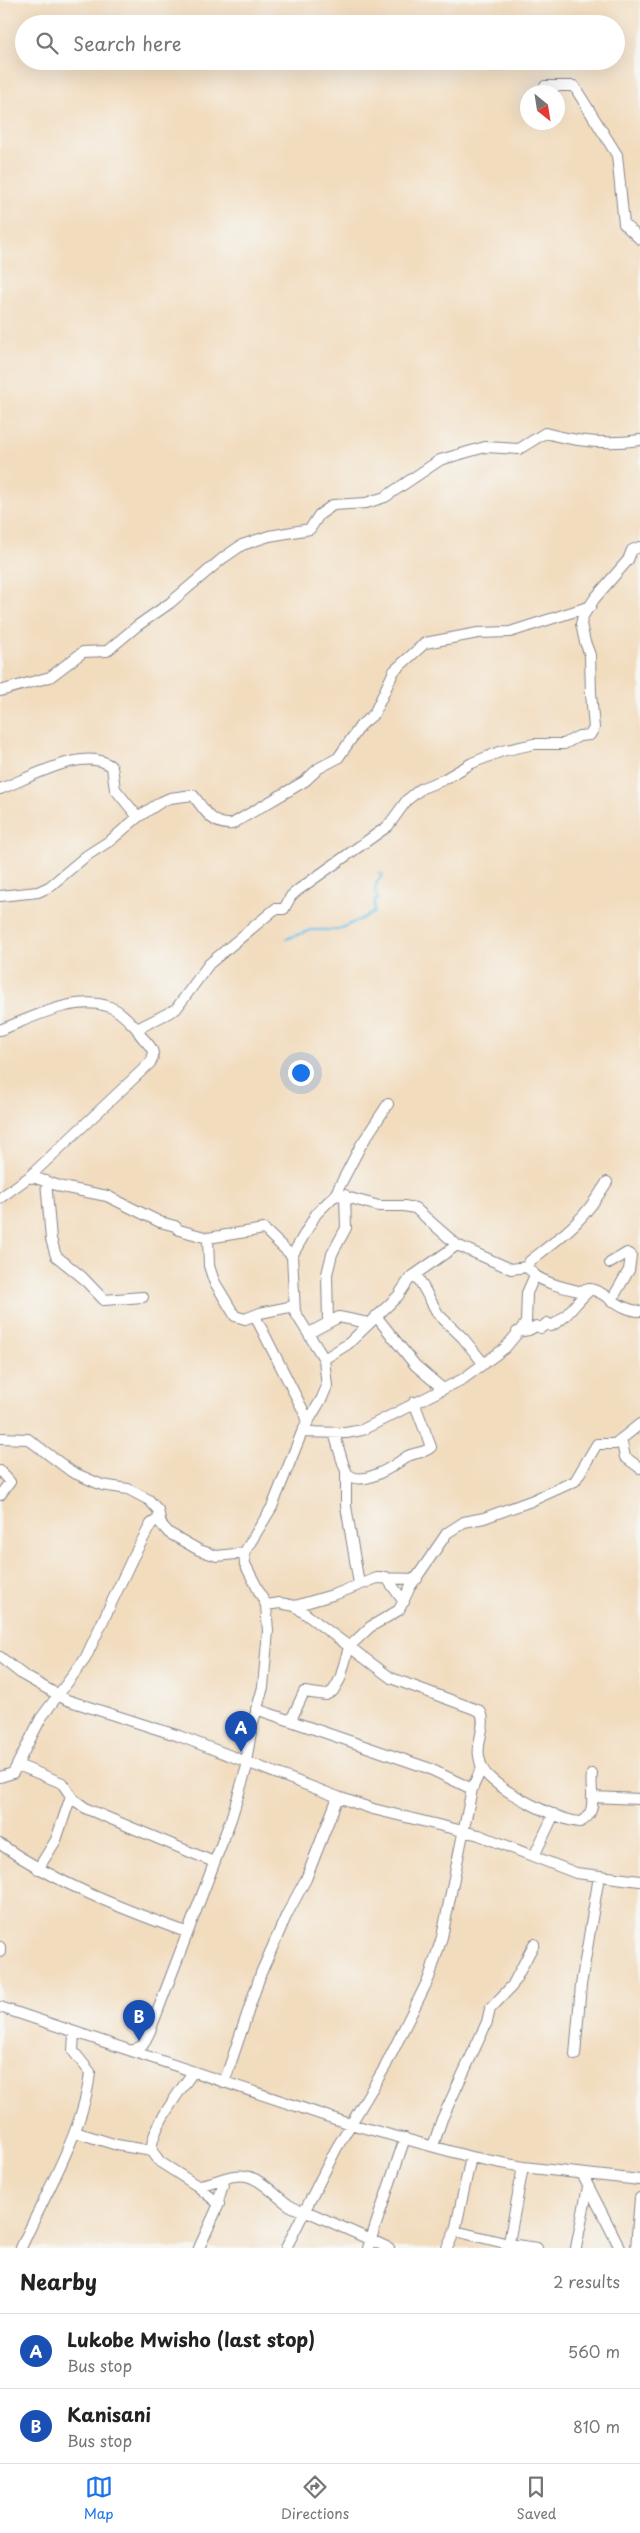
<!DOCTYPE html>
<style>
body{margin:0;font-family:"Playpen Sans",sans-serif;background:#f6f6f6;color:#222}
.compass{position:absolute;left:520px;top:85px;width:45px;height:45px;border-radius:50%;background:#fff;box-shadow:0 5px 20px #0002;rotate:150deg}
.you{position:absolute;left:300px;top:1072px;width:18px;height:18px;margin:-12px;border:4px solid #fff;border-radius:50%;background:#1a73e8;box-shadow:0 0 0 8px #1a73e833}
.badge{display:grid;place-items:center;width:32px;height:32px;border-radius:50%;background:#1a73e8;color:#fff;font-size:16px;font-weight:700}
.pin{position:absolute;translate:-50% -41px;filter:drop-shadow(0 1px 2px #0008)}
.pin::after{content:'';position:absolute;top:26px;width:18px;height:15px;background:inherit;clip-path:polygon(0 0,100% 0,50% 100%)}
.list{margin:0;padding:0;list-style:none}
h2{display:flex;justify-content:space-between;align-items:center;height:65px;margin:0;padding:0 20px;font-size:21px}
h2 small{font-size:16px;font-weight:400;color:#767676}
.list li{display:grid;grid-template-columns:32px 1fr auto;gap:15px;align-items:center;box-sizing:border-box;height:75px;padding:0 20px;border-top:1px solid #e0e0e0}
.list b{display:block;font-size:19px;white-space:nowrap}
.list p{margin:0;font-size:16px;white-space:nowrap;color:#767676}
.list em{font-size:16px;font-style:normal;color:#767676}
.icon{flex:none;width:28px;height:28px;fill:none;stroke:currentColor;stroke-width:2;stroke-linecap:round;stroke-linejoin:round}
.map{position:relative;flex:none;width:640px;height:2248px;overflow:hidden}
.search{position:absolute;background:#fff;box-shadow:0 5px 20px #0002;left:15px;right:15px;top:15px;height:55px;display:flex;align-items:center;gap:12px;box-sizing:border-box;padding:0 18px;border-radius:28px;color:#767676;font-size:19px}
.sheet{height:215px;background:#fff}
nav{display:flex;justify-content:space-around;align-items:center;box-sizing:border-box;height:70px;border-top:1px solid #e0e0e0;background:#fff;font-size:14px;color:#767676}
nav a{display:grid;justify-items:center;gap:2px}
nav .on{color:#1a73e8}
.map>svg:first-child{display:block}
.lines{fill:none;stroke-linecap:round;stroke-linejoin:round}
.stream{stroke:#6cc0e8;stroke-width:2.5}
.minor-casing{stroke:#86868e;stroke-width:12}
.minor{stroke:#fff;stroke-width:10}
</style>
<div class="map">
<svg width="640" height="2248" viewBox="0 0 640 2248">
<rect width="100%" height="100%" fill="#f6f6f2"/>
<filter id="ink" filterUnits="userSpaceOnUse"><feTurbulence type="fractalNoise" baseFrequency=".02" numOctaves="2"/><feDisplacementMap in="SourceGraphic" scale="10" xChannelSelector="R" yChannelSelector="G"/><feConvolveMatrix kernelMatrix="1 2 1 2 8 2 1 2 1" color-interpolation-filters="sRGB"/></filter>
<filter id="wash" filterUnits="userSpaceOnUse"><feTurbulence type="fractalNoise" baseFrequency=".0096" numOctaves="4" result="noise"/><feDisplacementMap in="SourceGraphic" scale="20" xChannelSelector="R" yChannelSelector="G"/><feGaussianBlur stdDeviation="1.12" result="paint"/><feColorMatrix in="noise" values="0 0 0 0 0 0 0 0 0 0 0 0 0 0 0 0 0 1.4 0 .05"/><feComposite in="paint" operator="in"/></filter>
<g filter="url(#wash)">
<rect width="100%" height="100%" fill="#f2dcbe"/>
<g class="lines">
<path class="stream" d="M286,939l25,-9h26l37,-17 1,-13 3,-1c-5,-9 -3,-17 5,-24l-5,-2"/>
</g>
</g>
<g filter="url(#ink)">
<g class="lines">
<defs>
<path id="minor" d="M545,86h29l43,69 7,69 16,15
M0,691l50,-14 33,-25 24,-1 30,-25 33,-23 53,-45 19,-13 27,-9 41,-7 9,-14 14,-10 33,-2 19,-6 55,-37 45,-13 34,2 26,-16c32,9 62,12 95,7
M0,789c26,-9 86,-45 112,-22l3,22 23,28
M0,896l38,-4 11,-5 37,-31 25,-16 27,-23 23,-15 9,-4 23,-3c11,14 19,31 39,29l73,-43 14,-13 19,-10 23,-33 13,-11 20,-43 31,-28 53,-10 32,-1 81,-26
M0,1030c32,-12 75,-36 110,-23 11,4 19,14 27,22
M29,1177l122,-115c8,-15 -10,-21 -14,-33l39,-20 33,-45 66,-55h9l7,-13 7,-6 90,-64 19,-26 15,-12 21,-8 29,-17 30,-12 32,-7h30l15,-8 11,-1 4,-7 -3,-35 -1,-38 -5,-13 -4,-18 2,-8 12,-18 33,-38 4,-10 8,-3
M46,1181l5,58 5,17 26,21 22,23 39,-3
M335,1195l26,-50 27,-41
M0,1198l29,-21 7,1 26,9 45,9 53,26 15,4 4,4 29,8 56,-9 28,27
M208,1238l1,28 5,15 21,35 10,3 15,-6 34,-7
M610,1263l17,-10 4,2 -2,15 -18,31
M526,1267l4,-6c36,-28 52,-38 77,-79
M416,1274l22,40 25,24 21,26
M255,1316l49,96 3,12
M376,1316l39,49 28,24
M328,1322l-1,-48 5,-20 14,-26 -1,-33
M517,1332l12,-2 7,-4 5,2 6,-5 4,3c17,-8 25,-25 39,-36
M309,1333l30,-16 29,6
M324,1359l24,-15 50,-48 12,-18 47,-33
M302,1432l44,1 16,-3 101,-51 42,-31 21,-25 1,-30 8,-18
M334,1434c4,9 9,35 14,40 13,14 46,-8 58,-17 8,-5 18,-3 25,-10l-17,-45
M0,1438l28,1 44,33 30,13 26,4 21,11 9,10 3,14 8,9 30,17 18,6 27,-3
M621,1439l4,18 15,11
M0,1471l10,11 -10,13
M346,1472v34l13,78
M386,1577l18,25
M266,1605l14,-2 15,3 96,72 89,33c8,11 -4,31 -1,45 1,7 4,15 9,20 17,17 69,44 92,46 20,-9 9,-31 12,-48
M295,1606l41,-12 41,-16 40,1
M0,1657l23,18 44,25 112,36 159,61 35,12 106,26 97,38 64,8
M256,1709l172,59 44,21
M291,1720l13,-28 22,3 7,-4 7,-12 9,-32 21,-20 29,-17 11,-23 37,-54 17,-11 20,-4 47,-17 44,-20 22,-37h18l25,-20
M246,1762l6,-36 11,-39 5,-56 -2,-26 -21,-41 -1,-11 28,-46 30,-75 20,-34 5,-12 -3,-27 -29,-47 -3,-56 24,-42 17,-17 6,-2 40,11h25l11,2 42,37 54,24 15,-2c4,2 6,5 9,8 11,9 31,13 44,16 3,0 8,-2 11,-2 17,3 30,22 50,22
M18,1765l44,18 11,16 14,10 127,53
M0,1777l13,-4 28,-55 44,-59 47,-100 19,-35 7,-5
M592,1797l48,2
M0,1844c58,40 120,64 186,88
M534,1856l20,-42
M38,1869l18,-29 15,-44
M0,1947v5
M0,2007l350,117 121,33 52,10 117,13
M132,2051l11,-6 7,-14 81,-212 17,-56
M575,2055l6,-70 18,-109
M193,2072c-12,18 -44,58 -41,79l8,11 36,23c18,0 36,-14 54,-8 21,7 34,33 56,34l83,37
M224,2083l37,-110 26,-59 19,-35 32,-82
M75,2132l42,13 35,6
M433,2146l9,-27 45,-97 3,-13 22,-23 22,-42
M582,2174l38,74
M196,2185l23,19 -20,44
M218,2201l7,-23
M455,2231l54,13 28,4
M21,2248c23,-52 64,-120 69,-176l-17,-21 1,-18
M286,2248l50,-99 49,-82 44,-89 13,-41 30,-148 10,-22
M368,2248l37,-110
M447,2248l8,-17 16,-74
M508,2248l15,-81
M576,2248l12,-61
M636,2248l4,-50"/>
</defs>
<use href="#minor" class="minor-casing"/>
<use href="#minor" class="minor"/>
</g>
</g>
</svg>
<svg class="compass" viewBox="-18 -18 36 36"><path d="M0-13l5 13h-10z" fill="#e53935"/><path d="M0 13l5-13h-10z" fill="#767676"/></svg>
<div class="you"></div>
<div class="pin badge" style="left:241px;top:1752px;background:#1a4fb4">A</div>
<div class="pin badge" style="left:139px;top:2041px;background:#1a4fb4">B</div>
<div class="search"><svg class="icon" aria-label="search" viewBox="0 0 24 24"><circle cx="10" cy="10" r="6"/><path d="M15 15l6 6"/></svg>Search here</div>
</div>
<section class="sheet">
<h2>Nearby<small>2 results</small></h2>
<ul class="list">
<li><span class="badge" style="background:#1a4fb4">A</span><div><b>Lukobe Mwisho (last stop)</b><p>Bus stop</p></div><em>560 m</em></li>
<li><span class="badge" style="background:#1a4fb4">B</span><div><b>Kanisani</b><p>Bus stop</p></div><em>810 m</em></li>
</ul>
</section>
<nav>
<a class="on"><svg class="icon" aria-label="map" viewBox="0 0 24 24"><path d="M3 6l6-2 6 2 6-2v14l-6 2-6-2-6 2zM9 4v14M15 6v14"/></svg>Map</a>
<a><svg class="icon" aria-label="directions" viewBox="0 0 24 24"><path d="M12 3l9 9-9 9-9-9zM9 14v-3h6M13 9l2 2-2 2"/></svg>Directions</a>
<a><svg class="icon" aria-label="saved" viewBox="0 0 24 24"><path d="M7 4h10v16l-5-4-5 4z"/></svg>Saved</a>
</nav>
